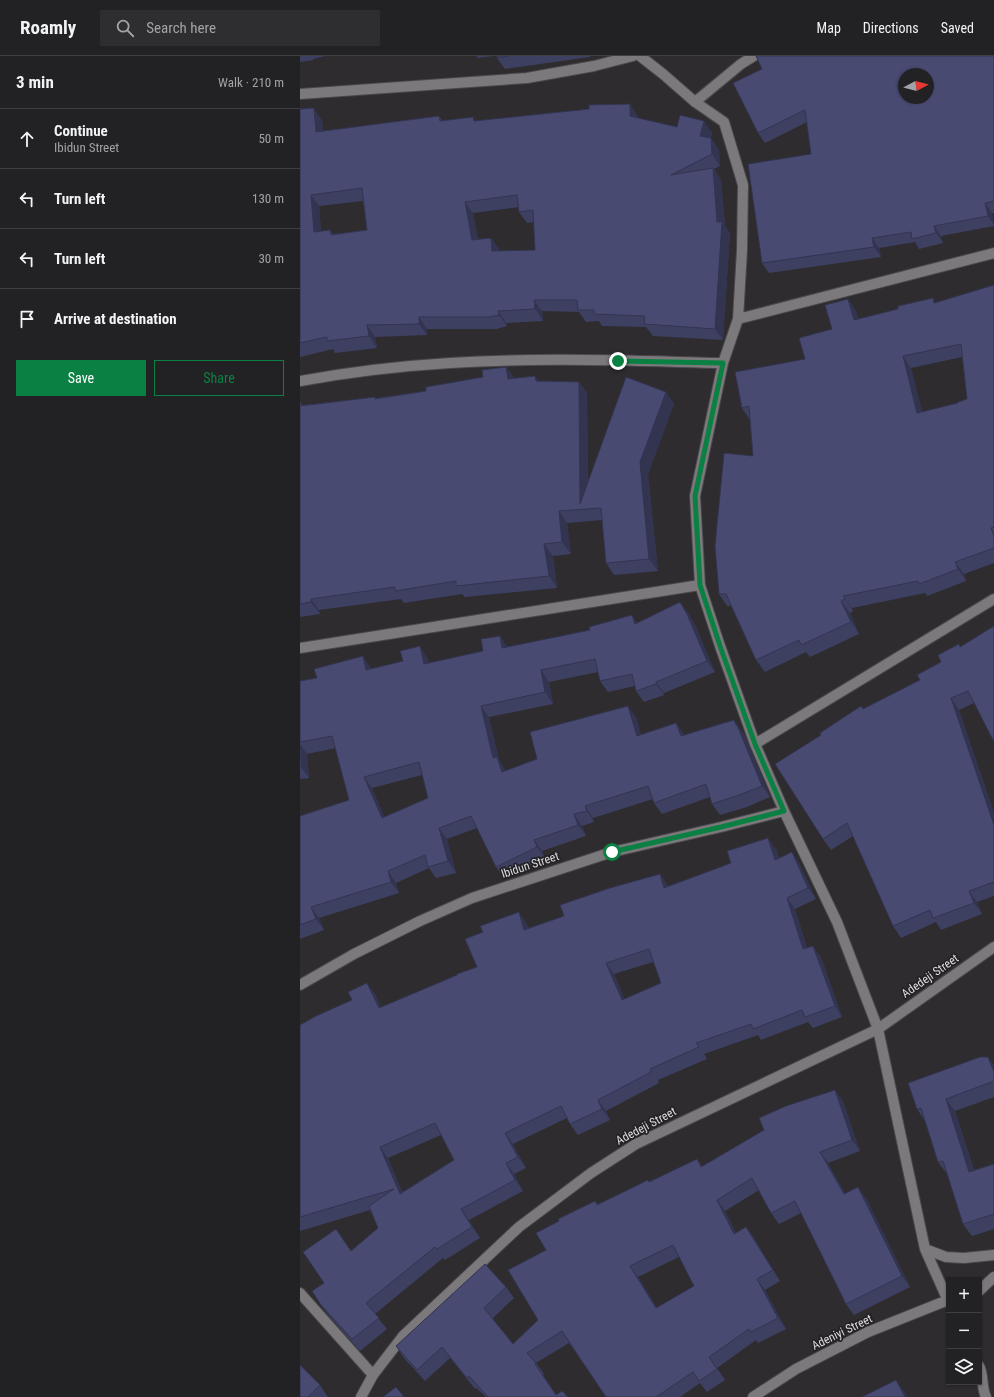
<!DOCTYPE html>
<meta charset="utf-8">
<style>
body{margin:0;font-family:"Roboto Condensed",sans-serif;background:#2e2e30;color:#f1f3f6}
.controls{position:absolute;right:12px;bottom:12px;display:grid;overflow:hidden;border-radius:0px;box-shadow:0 1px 3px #0004}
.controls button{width:36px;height:36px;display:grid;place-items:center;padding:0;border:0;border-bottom:1px solid #3f3e41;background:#222123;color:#f1f3f6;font:20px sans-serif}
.compass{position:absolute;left:598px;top:12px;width:36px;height:36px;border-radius:50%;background:#222123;box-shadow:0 1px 3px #0004;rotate:83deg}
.stop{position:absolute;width:12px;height:12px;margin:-9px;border:3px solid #0b8043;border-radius:50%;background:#fff}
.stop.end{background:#0b8043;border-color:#fff;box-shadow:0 1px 4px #0008}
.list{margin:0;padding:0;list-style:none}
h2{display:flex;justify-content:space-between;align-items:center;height:52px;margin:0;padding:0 16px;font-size:17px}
h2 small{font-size:13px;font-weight:400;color:#a2a3a6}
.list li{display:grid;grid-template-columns:26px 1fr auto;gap:12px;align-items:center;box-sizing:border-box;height:60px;padding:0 16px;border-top:1px solid #3f3e41}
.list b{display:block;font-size:15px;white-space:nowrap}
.list p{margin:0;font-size:13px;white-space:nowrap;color:#a2a3a6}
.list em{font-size:13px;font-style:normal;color:#a2a3a6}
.actions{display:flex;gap:8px;padding:12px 16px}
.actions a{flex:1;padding:9px 0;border:1px solid #0b8043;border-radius:0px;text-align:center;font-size:14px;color:#0b8043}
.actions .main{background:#0b8043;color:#fff}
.icon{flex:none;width:22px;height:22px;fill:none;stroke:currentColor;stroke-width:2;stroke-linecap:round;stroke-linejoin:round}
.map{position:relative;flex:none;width:694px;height:1341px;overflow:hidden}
header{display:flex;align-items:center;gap:24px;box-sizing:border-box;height:56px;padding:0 20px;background:#222123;border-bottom:1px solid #3f3e41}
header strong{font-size:19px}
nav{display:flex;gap:22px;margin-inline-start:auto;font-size:14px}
.search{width:280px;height:36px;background:#2e2e30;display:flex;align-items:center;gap:10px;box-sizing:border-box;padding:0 14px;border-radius:0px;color:#a2a3a6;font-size:15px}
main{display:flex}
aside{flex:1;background:#222123}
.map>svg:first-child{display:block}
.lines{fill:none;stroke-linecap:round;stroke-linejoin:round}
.minor-casing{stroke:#4a484b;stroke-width:12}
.minor{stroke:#7c797c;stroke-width:10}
.wall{fill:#3e4062;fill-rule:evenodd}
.shaded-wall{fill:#323450}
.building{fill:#484a72;stroke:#323450;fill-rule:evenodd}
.route{stroke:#0b8043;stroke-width:5}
.labels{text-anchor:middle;stroke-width:3.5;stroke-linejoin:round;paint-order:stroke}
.street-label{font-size:12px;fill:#dddcde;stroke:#242225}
</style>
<header>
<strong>Roamly</strong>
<div class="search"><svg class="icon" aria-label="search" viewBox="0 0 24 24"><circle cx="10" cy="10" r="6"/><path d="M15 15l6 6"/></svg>Search here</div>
<nav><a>Map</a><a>Directions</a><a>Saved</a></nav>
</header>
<main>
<aside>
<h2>3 min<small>Walk · 210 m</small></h2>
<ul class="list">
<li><svg class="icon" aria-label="ahead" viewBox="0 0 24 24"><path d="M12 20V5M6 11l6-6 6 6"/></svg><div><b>Continue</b><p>Ibidun Street</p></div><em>50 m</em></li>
<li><svg class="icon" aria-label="left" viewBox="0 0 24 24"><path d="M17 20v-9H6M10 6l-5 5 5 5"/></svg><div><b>Turn left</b></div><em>130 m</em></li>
<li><svg class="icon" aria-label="left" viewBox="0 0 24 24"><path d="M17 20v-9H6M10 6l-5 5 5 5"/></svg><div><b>Turn left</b></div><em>30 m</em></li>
<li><svg class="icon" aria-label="arrive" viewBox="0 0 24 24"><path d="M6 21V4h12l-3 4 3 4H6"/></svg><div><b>Arrive at destination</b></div></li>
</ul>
<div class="actions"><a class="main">Save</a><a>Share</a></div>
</aside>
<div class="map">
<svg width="694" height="1341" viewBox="0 0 694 1341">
<rect width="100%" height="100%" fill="#2e2c2f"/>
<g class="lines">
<defs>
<path id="minor" d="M340,0l23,18 32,28 29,20 19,63 -1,65 -4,69 -15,44 -28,133 5,89 20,61 35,98 29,67 53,111 41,107 47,220 24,54
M0,38l227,-16 67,-12 39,-10
M395,46l46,-38 13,-8
M438,263l256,-66
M0,325c50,-9 100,-15 150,-18 91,-6 182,-2 273,0
M0,592l400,-63
M455,688l239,-145
M0,929l54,-31 66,-33 52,-23 140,-46 109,-25 63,-16
M625,1193l21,8 18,1 30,-3
M679,1235l15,-14
M0,1237l73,82
M679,1310c5,9 2,21 7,31
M61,1341l12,-22 30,-39 116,-109 72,-54 45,-29 242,-115 116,-82
M453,1341l43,-28 72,-37 80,-32"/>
</defs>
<use href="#minor" class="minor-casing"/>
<use href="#minor" class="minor"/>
</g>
<path class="wall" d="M0,0h25l-12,3v1l-13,2z
M176,0h17l-15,2z
M197,0h93v1l-85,12 -8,-11z
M694,0v157h-2l2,13 -53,10 2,7 -24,6 -4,-7 -36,6 2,9 -112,16 -7,-10 49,-109 -4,-32 -42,21 -7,-10 4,-64z
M0,53l22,11 1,11 116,-15 3,5h33l163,-5v2l39,9 27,-6 8,12 -1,5 8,12 1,16 -6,3 7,11 4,46 5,7 -7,107 -70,-4 -7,-9 -44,-1 -3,-5 -13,1 -7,-10 -37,-1 1,10 -37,2 1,3 -10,3h-70v6l-52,2 2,11 -42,5 -2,-4 -33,8zM63,145l4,29 -34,4 -3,-4 -9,1 -2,-25zM219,151v5l8,11 7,-1 1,28 -36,1v-2l-8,-11 -13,1 -5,-26z
M694,229v278l-30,11 2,7 -39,15 -2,-3 -73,15 1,3 -3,2 9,21 -49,23 -4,-5 -41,20 -9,-12 -25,-54h-4l-8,-12 34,-138 -3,-36 -8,-12 63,-49 27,-30 16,-30 8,12 2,8 78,-16zM662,301l5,42 -9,4 -36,9 -11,-44z
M215,322l24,3 40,1 8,11 1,89 78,-90 8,12 -26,70 10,97 -44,4 -8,-12 -4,-43 -35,3 4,31 -18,2 4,32 -92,9 -3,-3 -58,9 -3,-4 -82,11 1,4 -20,3v-215l2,3 74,-7z
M388,557l7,12 20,47 -51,21v2l-20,7 -8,-11 -1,-5 -27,6 -8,-11 -2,-9 -49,10 4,22 -64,13 10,43 5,8 1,3 32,-12 99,-42 5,18 35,-12 8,12 50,-15 11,16 25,61 -23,10 -27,8 -8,-11 -2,-7 -48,17 -8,-11 -1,-4 -60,19 1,4 -12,4 4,10 -44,15 3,7 -41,21 -8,-12 -19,-39 -30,11 9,34 -20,5 -7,-10 -33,15 3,10 -80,25 5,12 -24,9v-123l49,-16 -13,-52 -29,6 2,24 -9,1v-98l71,-13v1l56,-12 2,6 54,-12 17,-15 7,11zM122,719l6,23 -44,19 -12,-29z
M659,588l2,3 13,56 -15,7 35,103v83l-17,6 5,12 -41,16 -5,-8 -35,16 -8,-12 -40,-90 -22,14 -8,-11 40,-130 57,-29 21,-18z
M476,793l3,9 20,5 17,36 -21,10 12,39 14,9 21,60 -29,11 -5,-6 -47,18 -3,-5 -54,19 3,5 -49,21 1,3 -53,28 4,9 -32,15 -8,-11 -3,-6 -54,26 13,24 -12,6 9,17 -54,29 11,18 -35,22 -2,-2 -68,56 12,15 -27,22 -31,-35 -8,-11 3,-22 27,-32 27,-23 -8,-18 -70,21v-206l75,-31 6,13 96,-40 50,-43 1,4 36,-12 96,-42 8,12zM353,906l8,21 -37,16 -10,-25zM141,1079l13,25 -52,32 -14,-34z
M694,1009v32l-39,14 19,59 20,-6v65l-22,7 -9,-12 -16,-50 -9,-12 -13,-41 -8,-12z
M543,1045l17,50 -32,12 17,31 21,4 44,89 -56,28 -8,-11 -45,-91 -22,11 -8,-11 -12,-23 -34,21 11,22 10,-6 8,11 26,43 -15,9 21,39 -28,14 -2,-3 -39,28 8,12 -18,12 -7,-9 -20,14h-74l-37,-54 -33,20 8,11 -1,1 13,20 12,2h-82l-10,-9 -1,1 -25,-31 -25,23 -21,-23 -8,-12 110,-59 8,11 -22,21 21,25 25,-24 8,-70 49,-49 3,3 50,-24 1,2 48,-23 5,7zM379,1201l15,29 -37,22 -19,-31z
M20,1329l8,12h-28z"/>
<path class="shaded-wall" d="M330,48l8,12v11l-8,-11z
M14,52l8,12 2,23 -8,-11z
M404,65l8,12 -4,14 -8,-11z
M411,82l8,12 1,16 -8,-12z
M413,112l8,12 4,46 5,7 -7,107 -8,-11 2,-107z
M11,139l8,11 3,38 -8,-12z
M165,146l8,11 7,38 -8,-11z
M685,147l7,10 2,12 -6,-9z
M634,170l7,10 2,7 -7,-10z
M191,182l8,11 1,14 -8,-12z
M572,182l7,10 2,9 -7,-10z
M548,243l8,12 6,21 -8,-12z
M234,244l8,11 1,10 -8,-12z
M198,255l8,12 1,3 -8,-11z
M119,261l8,12v6l-8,-11z
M67,269l8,12 2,11 -8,-12z
M603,300l8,12 15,57 -9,-12z
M206,311l9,11 -7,1z
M235,320l9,12 -8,-7z
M279,326l8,11 1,116 -8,-5z
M366,336l8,12 -26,70 10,97 -9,-12 -9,-97z
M259,455l8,12 4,31 -9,-12z
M244,488l9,12 4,32 -8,-12z
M655,506l9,12 2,7 -8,-12z
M543,540l9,12 1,3z
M11,543l8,11 1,4 -9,-12z
M541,545l9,12 9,21 -8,-12z
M380,546l8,11 7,12 20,47 -8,-11z
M332,559l8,12 -5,-3z
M200,580l8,12h-6z
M120,590l7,11 5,19 -8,-12z
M63,600l8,12 3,14 -8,-12z
M241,614l8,12 4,22 -8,-12z
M356,626l8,11v2l-8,-11z
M651,642l8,12 35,103v12z
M181,650l8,11 10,43 5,8 6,15 -17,-25z
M328,650l8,11 9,30 -8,-11z
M434,664l11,16 25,61 -8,-11z
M376,667l8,11 5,13 -8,-11z
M0,688l7,10 2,24 -8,-11z
M64,721l8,11 18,41 -8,-11z
M285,750l8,12 1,4 -7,-11z
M274,758l8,12 4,10 -8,-11z
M139,772l8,11 9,34 -8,-12z
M468,782l8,11 7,22 -8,-11z
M234,784l8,11 3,7 -8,-11z
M492,796l7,11 17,36 -8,-11z
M88,815l8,12 3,10 -8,-11z
M360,818l8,12 4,13 -8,-11z
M669,835l8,11 5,12 -8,-11z
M487,842l8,11 16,52 -8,-12z
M11,851l8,11 5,12 -8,-11z
M219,856l8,12 5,17 -8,-11z
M513,890l8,11 21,60 -7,-11z
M306,907l8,11 16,38 -8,-12z
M67,927l8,11 12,26 -8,-12z
M688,1001l6,8v7z
M535,1034l8,11 17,50 -8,-11z
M646,1043l9,12 23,73 -9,-12z
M298,1044l8,11 4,9 -8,-11z
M205,1077l8,11 13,24 -8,-11z
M80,1091l8,11 20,47 -8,-11z
M520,1096l8,11 24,42 -8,-11z
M206,1107l8,11 9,17 -8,-11z
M558,1131l8,11 44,89 -8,-11z
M417,1144l8,11 17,34 -8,-11z
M161,1153l8,11 11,18 -8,-11z
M446,1171l8,11 26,43 -7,-11z
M330,1210l8,11 26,42 -8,-11z
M457,1223l8,11 21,39 -8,-11z
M596,1324l12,17h-3z"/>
<path class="building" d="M197,0h12l-12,2z
M456,0h238v145l-9,2 3,13 -54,10 2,7 -24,6 -1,-7 -39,6 2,9 -112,16 -14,-99 63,-10 -6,-44 -47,23 -25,-50 29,-14zM604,18h24v24h-24z
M330,48v12l47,11 3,-12 24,6 -4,15 11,2 1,16 -41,21 42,-7 4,54h5l-7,107 -71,-5 1,-8 -51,-2v-4h-16l-1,-10h-43l1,9 -37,2 1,4 -10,2h-70v7l-52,1 2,11 -42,5v-4l-27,6v-234l14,-1 2,24 123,-16 1,5 33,-4 1,4 115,-12v-4zM62,132l5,42 -36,5 -1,-5 -16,2 -3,-37zM217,139l2,17 14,-2 2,40 -43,1 -1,-13 -19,2 -7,-38z
M694,229v242l-3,1 3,8v12l-39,14 3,7 -39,15 -1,-3 -75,15 2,3 -4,2 10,21 -50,23 -2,-5 -43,20 -30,-66h-7l-4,-48 9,-93 29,3 -4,-50 -7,2 -7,-36 70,-13 -6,-21 33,-9 -7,-24 23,-6 6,21 44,-11v-3l35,-8 1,5zM661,288l6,55 -9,3v1l-41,10 -14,-57z
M206,311l2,12 27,-3 1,5 43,1 1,122 46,-127 40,15 -26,70 9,97 -43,4 -5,-55 -42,3 3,31 -18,2 5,32 -93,10v-5l-61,10v-4l-84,12v3l-11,2v-198l75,-9v2l51,-8v-4l57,-10 -1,-7z
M380,546l7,12 20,47 -51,21v2l-20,7 -4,-17 -32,7 -5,-22 -54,11 4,22 -64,14 12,52 4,-1 5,15 35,-13 -7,-27 98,-26 9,30 39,-13 5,13 53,-16 2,5h1l25,61 -23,9 -27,9 -6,-20 -52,19 -6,-17 -63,20 2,5 -13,3 4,11 -44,15 3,7 -41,20 -25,-51 -32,12 9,33 -20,6 -3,-12 -37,16 3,11 -80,25 5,12 -16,6v-109l49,-16 -17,-64 -32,6v-61l17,-3 -3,-9 49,-13 3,14 37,-9 -3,-10 20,-5 4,18 59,-13 -2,-12 19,-3 2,12 88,-18 -1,-3 43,-12 3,9zM119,706l9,36 -46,20 -18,-41z
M694,570v116l-26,-51 -17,7 43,127v57l-25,9 5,12 -41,15 -3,-8 -37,16 -46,-103 -24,16 -48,-75 46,-29 -1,-2 41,-27 2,3 57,-29 -3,-5 24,-13 -3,-7 21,-11 1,3z
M468,782l7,22 17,-8 16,36 -21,10 16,51 10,-3 22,60 -30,11 -3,-7 -49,19 -2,-5 -55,19 3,4 -49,22 1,3 -53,28 4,9 -32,15 -9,-18 -56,27 13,24 -12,6 9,17 -54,29 11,18 -35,22 -2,-2 -69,56 13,15 -27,21 -31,-34 -9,-14 12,-8 -21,-31 33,-23 15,22 27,-23 -9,-22 25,-17 -94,28v-192l16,-9 36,-16 -4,-8 19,-9 12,25 78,-33v-1l20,-7 -12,-28 18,-7 -3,-6 39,-14 5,18 40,-14 -4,-11 50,-17 50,-14 4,14 67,-25 -4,-12zM349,893l12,34 -39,17 -16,-37zM135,1067l19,37 -54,34 -20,-47z
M680,1001h8l6,15v9l-48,18 23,73 25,-8v50l-31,10 -20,-63 -5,1 -17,-54 -4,1 -9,-26z
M535,1034l17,50 -32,12 24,42 14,-7 44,89 -56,28 -51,-103 -24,12 -19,-35 -35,22 17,34 12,-7 27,43 -16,9 21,39 -27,14 -2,-3 -40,28 8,12 -18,12 -6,-9 -37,25h-50l-44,-66 -35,22 9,10 -1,1 21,31 6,-4 6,6h-80l-19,-21 -2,2 -25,-31 -25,23 -21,-24 89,-82 21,23 -22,21 29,36 25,-24 -30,-50 38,-20 -10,-17 23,-12 -1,-2 37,-18 2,4 51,-25 1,2 48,-23 4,8 63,-37 -5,-12 27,-12zM373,1189l21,41 -38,22 -26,-42z
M0,1309l20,20 -12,12h-8z
M596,1324l9,17h-43z
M96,1331l8,10h-21z"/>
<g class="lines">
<path class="route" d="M312,796l109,-25 63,-16 -29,-67 -35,-98 -20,-61 -5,-89 28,-133 -105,-2"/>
</g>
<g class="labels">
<g class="street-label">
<text transform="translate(230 809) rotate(-18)" y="4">Ibidun Street</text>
<text transform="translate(630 920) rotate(-35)" y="4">Adedeji Street</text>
<text transform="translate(346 1070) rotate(-28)" y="4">Adedeji Street</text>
<text transform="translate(542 1276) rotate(-26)" y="4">Adeniyi Street</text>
</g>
</g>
</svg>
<div class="controls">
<button>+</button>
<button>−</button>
<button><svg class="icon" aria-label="layers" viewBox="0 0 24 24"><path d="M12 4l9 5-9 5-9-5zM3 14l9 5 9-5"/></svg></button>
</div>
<svg class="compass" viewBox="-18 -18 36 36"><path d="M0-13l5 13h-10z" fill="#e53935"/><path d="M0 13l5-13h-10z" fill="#a2a3a6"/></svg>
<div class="stop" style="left:312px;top:796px"></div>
<div class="stop end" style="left:318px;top:305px"></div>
</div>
</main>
